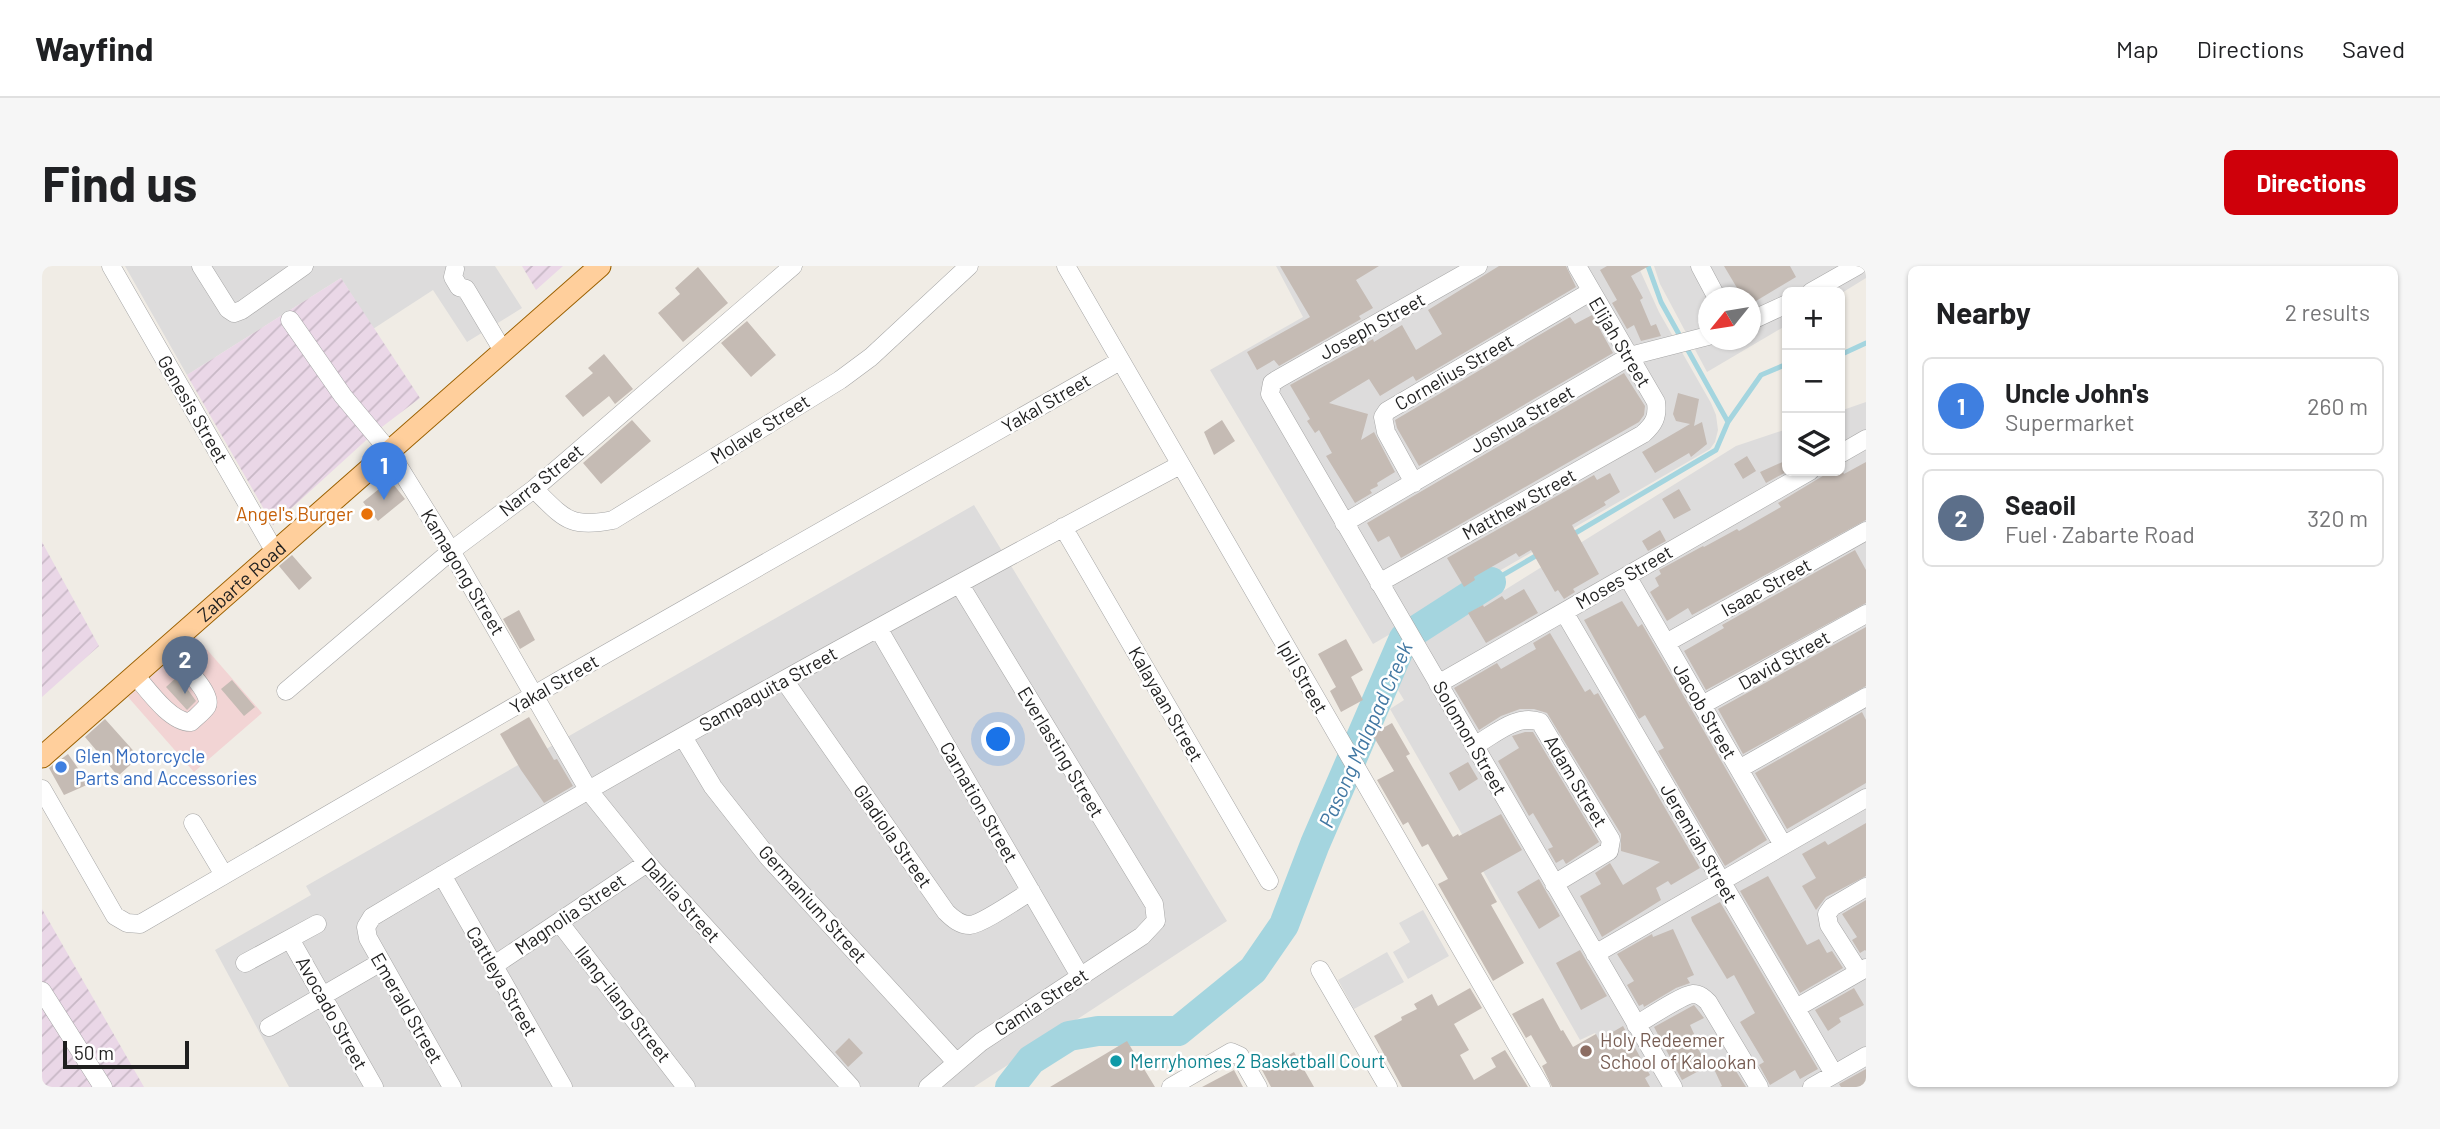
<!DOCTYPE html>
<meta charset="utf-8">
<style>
body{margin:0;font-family:Barlow,sans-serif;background:#f6f6f6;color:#202124}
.controls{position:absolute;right:21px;top:21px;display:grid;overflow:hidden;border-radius:10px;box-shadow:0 2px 5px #0004}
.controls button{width:63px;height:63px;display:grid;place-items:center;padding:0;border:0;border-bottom:2px solid #e0e0e0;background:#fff;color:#202124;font:35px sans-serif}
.compass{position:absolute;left:1656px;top:21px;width:63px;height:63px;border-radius:50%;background:#fff;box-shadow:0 2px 5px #0004;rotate:240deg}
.scale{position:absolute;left:21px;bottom:18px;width:126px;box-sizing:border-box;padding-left:7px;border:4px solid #1f1f1f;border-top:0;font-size:19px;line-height:24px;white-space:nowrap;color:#1f1f1f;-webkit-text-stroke:5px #fff;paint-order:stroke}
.you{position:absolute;left:957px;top:474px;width:24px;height:24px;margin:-18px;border:5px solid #fff;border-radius:50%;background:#1a73e8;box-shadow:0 0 0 10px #1a73e833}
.badge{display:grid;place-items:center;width:46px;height:46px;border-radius:50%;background:#cf000a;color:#fff;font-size:23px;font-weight:700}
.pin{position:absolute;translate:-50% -58px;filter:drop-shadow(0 2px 4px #0008)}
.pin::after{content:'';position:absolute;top:37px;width:24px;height:21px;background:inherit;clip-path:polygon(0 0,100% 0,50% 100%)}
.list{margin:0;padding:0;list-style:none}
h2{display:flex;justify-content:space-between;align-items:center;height:91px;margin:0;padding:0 28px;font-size:30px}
h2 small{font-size:23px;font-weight:400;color:#757577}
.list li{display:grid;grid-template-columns:46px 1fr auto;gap:21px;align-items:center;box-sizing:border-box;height:98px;margin:0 14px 14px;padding:0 14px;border:2px solid #e0e0e0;border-radius:10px}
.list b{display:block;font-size:26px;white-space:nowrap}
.list p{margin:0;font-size:23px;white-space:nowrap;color:#757577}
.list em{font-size:23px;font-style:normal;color:#757577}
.icon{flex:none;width:38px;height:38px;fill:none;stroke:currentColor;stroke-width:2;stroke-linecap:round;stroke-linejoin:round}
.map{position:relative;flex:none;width:1824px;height:821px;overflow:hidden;border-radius:10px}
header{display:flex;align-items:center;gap:42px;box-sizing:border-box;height:98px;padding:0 35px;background:#fff;border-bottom:2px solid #e0e0e0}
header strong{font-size:33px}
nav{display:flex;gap:38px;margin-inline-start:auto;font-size:24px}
.intro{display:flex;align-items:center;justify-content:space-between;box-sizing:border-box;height:168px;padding:0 42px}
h1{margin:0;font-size:49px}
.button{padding:18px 32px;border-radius:10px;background:#cf000a;color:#fff;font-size:24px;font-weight:700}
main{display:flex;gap:42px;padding:0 42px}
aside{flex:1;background:#fff;border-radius:10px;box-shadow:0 2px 5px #0004}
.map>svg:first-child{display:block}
.residential{fill:#dddcdc;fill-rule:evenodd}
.commercial{fill:#f2d4d4}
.industrial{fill:url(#industrial-furrows)}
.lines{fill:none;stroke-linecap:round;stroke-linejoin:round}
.stream{stroke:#a4d5df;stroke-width:5}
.river{stroke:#a4d5df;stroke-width:30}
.building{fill:#c5bbb4}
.minor-casing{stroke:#a6a6a6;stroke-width:19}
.major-casing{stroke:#9b6000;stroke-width:23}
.minor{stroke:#fff;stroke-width:18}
.major{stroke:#ffcf9c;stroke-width:21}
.food-dot{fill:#e8710a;stroke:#fff;stroke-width:2.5}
.shop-dot{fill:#3f7fe0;stroke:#fff;stroke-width:2.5}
.education-dot{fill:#8d6e63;stroke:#fff;stroke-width:2.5}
.culture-dot{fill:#0f9aa8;stroke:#fff;stroke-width:2.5}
.labels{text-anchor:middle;stroke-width:5;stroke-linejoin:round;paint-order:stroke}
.street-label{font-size:19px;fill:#1f1f1f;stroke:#fff}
.food-label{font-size:19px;fill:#c56008;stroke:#fff;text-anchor:end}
.shop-label{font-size:19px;fill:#366cbe;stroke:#fff;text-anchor:start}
.education-label{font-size:19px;fill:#785e54;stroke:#fff;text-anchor:start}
.culture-label{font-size:19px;fill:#0d838f;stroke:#fff;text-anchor:start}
.water-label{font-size:21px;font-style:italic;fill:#4278a3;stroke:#fff}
</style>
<header>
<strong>Wayfind</strong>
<nav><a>Map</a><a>Directions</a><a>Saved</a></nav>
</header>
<div class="intro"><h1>Find us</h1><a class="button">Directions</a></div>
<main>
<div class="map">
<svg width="1824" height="821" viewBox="0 0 1824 821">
<defs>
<pattern id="industrial-furrows" width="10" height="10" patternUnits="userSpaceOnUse" patternTransform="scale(1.75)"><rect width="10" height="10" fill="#ead7e7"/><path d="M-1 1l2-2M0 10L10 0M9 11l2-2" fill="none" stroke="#c8b8c6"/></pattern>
</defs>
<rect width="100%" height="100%" fill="#f0ece5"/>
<path class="residential" d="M83,0h370l27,42 -55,34 -34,-52 -60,39 -32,-51 -154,97z
M1234,0h362l21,46 52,91 5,12 2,15 -3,12 -5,7 -337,195 -163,-274 93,-53z
M1612,0h212v12l-26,16 -53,-2v33l-80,47 -47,-88zM1666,32h42v42h-42z
M1824,136v685h-240l-31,-54 -15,7 -190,-331 14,-9 -6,-10 12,-41 326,-203 51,-17v42h53v-60z
M932,239l253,416 -253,166h-685l-74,-137 96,-55 -5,-9z
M1381,644l26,46 -41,23 -15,-27 17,-10 -11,-19z
M1345,686l17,30 -50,27 -16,-29z"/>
<path class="commercial" d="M154,371l66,76 -68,59 -66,-75z"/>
<path class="industrial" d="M480,0h41l-27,24z
M299,12l79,120 -46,35 -101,92 -86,-150z
M0,276l57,104 -57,51z
M0,643l102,178h-102z"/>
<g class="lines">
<path class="stream" d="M1606,0l13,36 67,120
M1798,89l26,-12
M1530,269l144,-85 12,-28 33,-47 26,-11
M1449,316l48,-28"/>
<path class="river" d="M968,821l21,-27 38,-24 29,-5h80l75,-61 31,-45 31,-81 89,-206 87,-56"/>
</g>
<path class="building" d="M1238,0h99l-23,14 17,28 -14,8 2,3 -82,47 -5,-6 -17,10 -10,-18 63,-35z
M1457,0h67l10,21 -160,94 -3,-5 -33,20 -11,-17 -40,24 39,11 -7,26 13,-8 21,40 -18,11 1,3 -8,4 2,3 -17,10 -29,-47 6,-3 -13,-23 -4,3 -8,-12 3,-2 -20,-34 83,-46 1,3 28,-17 14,25 26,-16 -14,-24z
M1565,0h42l-18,10 12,22 -3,2 11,26 5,-2 5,12 -20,5 -7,-16 -7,4 -15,-26 5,-3 -17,-30z
M1682,0h66l6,11 -45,27v-6h-8z
M656,1l30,36 -45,39 -25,-29 22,-19 -5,-6z
M1550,49l21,38 -194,113 -22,-38 -2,-8 175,-103 5,7z
M705,55l29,34 -25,22 -30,-34z
M562,88l29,35 -18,15 -6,-8 -26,21 -18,-21 28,-23 -5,-5z
M1582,107l21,33 -1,9 -5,7 -238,136 -12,-22 -11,6 -11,-19z
M1636,127l21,6 -5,27 8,-4 5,22 -16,13 -2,-4 -34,20 -13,-21 48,-28 -14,-3 -3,-7z
M590,154l19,21 -50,43 -18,-21z
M1180,154l13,21 -21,14 -10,-23z
M1705,190l9,15 -13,8 -9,-15z
M1745,194l1,11 -22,12 -6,-11z
M1824,196v58l-174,95 -4,-7 -21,13 -17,-29 9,-6 -4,-8 6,-4 -2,-4 44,-24 1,1 33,-18 2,2 42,-24 -3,-4 53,-32h9v-5l4,8z
M1568,207l10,19 -16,10 2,3 -34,20 27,49 -26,15 2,3 -11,7 -6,-9 -3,2 -24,-42 -12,7 -3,-4 -42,24 1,3 -11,7 -17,-29 147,-83 3,5z
M348,214l15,19 -27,22 -15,-19z
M1637,223l12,21 -17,9 -12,-20z
M1618,264l6,11 -18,10 -6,-10z
M1813,284l11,20v33l-160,87 -22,-39 40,-23 -2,-3z
M250,289l20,23 -13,12 -20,-24z
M1482,323l14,24 -52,30 -18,-30 15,-8 1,2 18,-11 3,4z
M1580,335l16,26 4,-3 125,216 -42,26 -67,-115 6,-3 -19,-33 -6,4 -55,-99z
M477,344l16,30 -15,9 -17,-30z
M1824,361v59l-123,68 -25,-45z
M1508,367l35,59 5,-3 4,6 4,-2 102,175 -29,17 -3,-4 -12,7 5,12 -59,37 -22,-41 21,-12 -6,-11 15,-10 13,22 37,-23 -39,-11v-17l-74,-121 -13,-4h-14l-19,7 -22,14 -25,-42 43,-25 4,6 35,-20 -3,-6z
M1304,373l17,31 -12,7 12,23 -22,12 -11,-21 6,-4 -18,-33z
M136,410l18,25 -9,9 -21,-23z
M190,414l23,27 -11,9 -23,-27z
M1820,446l4,8v63l-79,46 -32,-56z
M487,451l25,43 3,-1 16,27 -29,17 -23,-33 -21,-36z
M63,453l34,38 -21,19 -33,-39z
M1350,457l18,31 -4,2 47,81 5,-3 1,2 42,-22 21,36 -41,23 16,29 -6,3 33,58 -31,18 -55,-97 10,-5 -20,-35 -6,3 -14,-25 -5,3 -26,-45 17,-9 -22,-37z
M1483,466h8l66,110 -33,22 -3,-5 -7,4 -8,-14 5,-2 -20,-34 -4,3 -31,-55 21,-13 -7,-12z
M26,488l21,30 -25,11 -15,-27z
M1426,496l10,17 -19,12 -10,-18z
M1824,557v53l-40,21 -10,13 -14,-24 14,-8 -14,-24 23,-13 3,4z
M1726,610l39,69 12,-6 8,14 5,-2 11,17 -43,25 -60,-102z
M1497,613l21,37 -21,13 -22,-37z
M1824,634v51l-1,-1 -5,3 -8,-13 5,-3 -15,-23z
M1678,636l98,167 -18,10 -5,-9 -25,15 -11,-20 5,-3 -24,-40 15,-9 -21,-38 -7,4 -35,-58 -1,-4z
M1631,663l21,46 -7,3 3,5 -14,5 -32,19 -1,-3 -4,2 -12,-21 7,-4 -17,-27 35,-20 1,3z
M1538,684l27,46 -26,14 -25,-47z
M1428,722l12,20 -28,16 15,26 -9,5 14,25 22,-13 -5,-9 14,-8 23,37h-126l-28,-51 28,-16 -1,-3 16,-8 -3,-5 18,-10 6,12z
M1812,722l10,17 -25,13 2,4 -13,9 -13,-21z
M1501,732l18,33 2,-1 10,17 23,-13 3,6 24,-14 27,49 -5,3 5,9h-98l-10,-21 5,-3 -16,-28 -5,3 -14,-24z
M1652,739l10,13 -14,7 5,11 -3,2 16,28 -26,14 -28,-53z
M807,772l14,15 -15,14 -13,-15z
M1085,775l28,46h-105z
M1252,786l20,35h-43l-9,-17z
M1687,794l17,27h-26l2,-1 -9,-19z
M1824,803v18h-25l-2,-3z
M1192,804l9,17h-41z"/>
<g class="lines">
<defs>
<path id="minor" d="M69,0l164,286
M159,0l27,43 6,4 8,-3 62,-44
M1024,0l475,821
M1436,0l-200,113 -6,4 -2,11 403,693
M1658,0l17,32
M413,3l-2,8 6,10 7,2 37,62
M1769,26l46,-26
M248,54l53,76 46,55 62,100 138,240 58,72 204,224
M1708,55l37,-17
M1798,188l26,-15
M1372,217l-28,-51 -3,-15 4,-6 203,-119
M492,223c30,29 35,40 79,31l227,-140 31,-23 98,-91
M1302,257l286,-167 78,-20
M1021,261l206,354
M1585,310l156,269
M1337,317l264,-149c11,-10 15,-17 13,-32l-79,-136
M1522,346l270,462
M836,362l202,348
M1624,377l200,-112
M93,409c13,15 36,48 56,47 5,-5 13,-11 16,-16 7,-14 -32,-48 -42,-58
M742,414l162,232c7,7 14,13 24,13 12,-1 48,-26 61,-34
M1396,418l372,-213
M244,425l165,-140 83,-62 259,-223
M1660,439l164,-91
M641,471l30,50 55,70 188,205
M1432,480c20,-11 43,-33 66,-24l71,118 -2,11 -55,33
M1697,503l127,-72
M0,523l73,127 12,7 13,1 427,-248 553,-315
M151,557l31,52
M400,609l121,212
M517,656l127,165
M248,673l84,148
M1553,688l271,-156
M203,697l72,-39
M451,700l154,-103
M1278,704l68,117
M1817,706l-30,-47 -2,-11 5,-7 34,-20
M0,725l61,96
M1754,742l70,-40
M1594,759c12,-7 46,-30 57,-31 7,0 11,4 15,8l51,85
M227,761l112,-65
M410,821l-84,-149 -2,-11 6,-10c265,-159 536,-307 808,-452
M886,821l53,-45 161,-106 14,-15 -2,-17 -194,-319
M1129,821l60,-35 9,4 18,31
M1770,821l54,-31"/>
<g id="major">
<path id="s1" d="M0,491l558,-491"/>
</g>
</defs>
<use href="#minor" class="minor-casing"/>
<use href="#major" class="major-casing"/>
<use href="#minor" class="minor"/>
<use href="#major" class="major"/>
</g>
<circle class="food-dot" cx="325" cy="248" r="7"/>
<circle class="shop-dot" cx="19" cy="501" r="7"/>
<circle class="education-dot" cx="1544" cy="785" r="7"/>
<circle class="culture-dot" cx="1074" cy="795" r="7"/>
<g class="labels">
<g class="street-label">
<text transform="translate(1330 60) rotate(-29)" y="7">Joseph Street</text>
<text transform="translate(1578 76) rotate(59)" y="7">Elijah Street</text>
<text transform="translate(1412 106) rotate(-30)" y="7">Cornelius Street</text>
<text transform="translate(1004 137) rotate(-30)" y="7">Yakal Street</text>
<text transform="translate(151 143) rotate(60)" y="7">Genesis Street</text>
<text transform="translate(1480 153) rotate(-30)" y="7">Joshua Street</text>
<text transform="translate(718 163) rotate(-32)" y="7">Molave Street</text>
<text transform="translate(499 214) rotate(-39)" y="7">Narra Street</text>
<text transform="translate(1477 238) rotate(-29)" y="7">Matthew Street</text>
<text transform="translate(421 306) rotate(59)" y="7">Kamagong Street</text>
<text transform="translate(1582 311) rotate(-30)" y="7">Moses Street</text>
<text dy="7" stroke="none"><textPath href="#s1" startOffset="266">Zabarte Road</textPath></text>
<text transform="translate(1724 321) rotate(-29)" y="7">Isaac Street</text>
<text transform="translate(1742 394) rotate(-29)" y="7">David Street</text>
<text transform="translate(1261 411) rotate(60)" y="7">Ipil Street</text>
<text transform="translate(512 418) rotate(-30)" y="7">Yakal Street</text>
<text transform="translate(726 423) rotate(-29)" y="7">Sampaguita Street</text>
<text transform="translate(1124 438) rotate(60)" y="7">Kalayaan Street</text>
<text transform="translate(1663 445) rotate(60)" y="7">Jacob Street</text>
<text transform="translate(1428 472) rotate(60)" y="7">Solomon Street</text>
<text transform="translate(1019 486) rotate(59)" y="7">Everlasting Street</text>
<text transform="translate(1534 515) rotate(59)" y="7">Adam Street</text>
<text transform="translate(937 536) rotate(60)" y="7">Carnation Street</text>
<text transform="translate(851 570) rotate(55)" y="7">Gladiola Street</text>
<text transform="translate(1657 577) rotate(60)" y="7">Jeremiah Street</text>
<text transform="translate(639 634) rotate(48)" y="7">Dahlia Street</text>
<text transform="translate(771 638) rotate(48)" y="7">Germanium Street</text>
<text transform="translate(528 648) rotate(-34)" y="7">Magnolia Street</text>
<text transform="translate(460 715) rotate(60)" y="7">Cattleya Street</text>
<text transform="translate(999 736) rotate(-33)" y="7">Camia Street</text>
<text transform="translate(581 738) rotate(52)" y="7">Ilang-ilang Street</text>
<text transform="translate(365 742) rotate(60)" y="7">Emerald Street</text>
<text transform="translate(290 747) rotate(61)" y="7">Avocado Street</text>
</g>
<g class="food-label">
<text x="311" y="255">Angel's Burger</text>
</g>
<g class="shop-label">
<text x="33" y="497">Glen Motorcycle<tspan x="33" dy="22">Parts and Accessories</tspan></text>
</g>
<g class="education-label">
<text x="1558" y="781">Holy Redeemer<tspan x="1558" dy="22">School of Kalookan</tspan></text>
</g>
<g class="culture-label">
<text x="1088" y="802">Merryhomes 2 Basketball Court</text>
</g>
<g class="water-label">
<text transform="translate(1324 469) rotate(-66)" y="7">Pasong Malapad Creek</text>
</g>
</g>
</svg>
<div class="controls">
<button>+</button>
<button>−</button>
<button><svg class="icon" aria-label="layers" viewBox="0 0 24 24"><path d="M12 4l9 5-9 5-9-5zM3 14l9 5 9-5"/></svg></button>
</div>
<svg class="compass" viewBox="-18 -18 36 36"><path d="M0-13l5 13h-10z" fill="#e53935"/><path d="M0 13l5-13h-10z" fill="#757577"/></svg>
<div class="scale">50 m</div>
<div class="you"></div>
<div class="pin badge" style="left:342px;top:234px;background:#3f7fe0">1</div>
<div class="pin badge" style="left:143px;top:428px;background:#5c6f8a">2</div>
</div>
<aside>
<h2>Nearby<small>2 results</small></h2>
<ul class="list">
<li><span class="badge" style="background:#3f7fe0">1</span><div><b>Uncle John's</b><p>Supermarket</p></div><em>260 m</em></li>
<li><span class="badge" style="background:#5c6f8a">2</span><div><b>Seaoil</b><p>Fuel · Zabarte Road</p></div><em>320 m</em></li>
</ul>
</aside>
</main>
